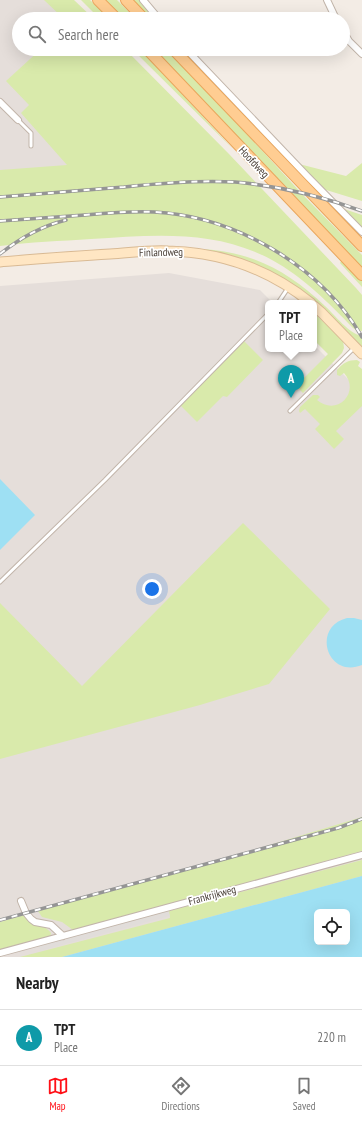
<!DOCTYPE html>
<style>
body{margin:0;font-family:"PT Sans Narrow",sans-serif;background:#f2f2f2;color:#222}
.controls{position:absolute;right:12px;bottom:12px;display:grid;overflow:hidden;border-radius:6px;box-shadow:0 4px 16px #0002}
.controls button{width:36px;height:36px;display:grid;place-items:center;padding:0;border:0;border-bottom:1px solid #e0e0e0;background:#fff;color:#222;font:20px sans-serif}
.you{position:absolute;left:152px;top:589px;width:14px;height:14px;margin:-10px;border:3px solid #fff;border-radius:50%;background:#1a73e8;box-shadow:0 0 0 6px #1a73e833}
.badge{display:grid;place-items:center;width:26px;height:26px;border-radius:50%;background:#ff1017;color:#fff;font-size:13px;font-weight:700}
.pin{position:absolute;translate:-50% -33px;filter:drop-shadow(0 1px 2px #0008)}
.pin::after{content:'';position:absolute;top:21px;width:14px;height:12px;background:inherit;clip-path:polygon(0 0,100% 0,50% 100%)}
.popup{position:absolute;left:265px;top:300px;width:52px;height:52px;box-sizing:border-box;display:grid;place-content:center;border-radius:6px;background:#fff;filter:drop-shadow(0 1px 3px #0005);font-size:13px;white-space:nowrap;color:#767676}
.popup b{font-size:15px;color:#222}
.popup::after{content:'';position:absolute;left:50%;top:100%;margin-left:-8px;border:8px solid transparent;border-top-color:#fff}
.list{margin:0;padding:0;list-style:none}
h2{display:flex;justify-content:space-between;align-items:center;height:52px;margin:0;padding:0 16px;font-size:17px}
h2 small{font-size:13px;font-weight:400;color:#767676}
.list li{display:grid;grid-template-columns:26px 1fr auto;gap:12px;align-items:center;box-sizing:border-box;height:56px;padding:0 16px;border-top:1px solid #e0e0e0}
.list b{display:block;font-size:15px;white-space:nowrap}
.list p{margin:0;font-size:13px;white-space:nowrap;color:#767676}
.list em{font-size:13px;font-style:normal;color:#767676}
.icon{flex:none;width:22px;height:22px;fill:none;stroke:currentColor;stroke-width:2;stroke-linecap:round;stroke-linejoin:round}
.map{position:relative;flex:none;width:362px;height:957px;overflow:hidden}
.search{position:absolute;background:#fff;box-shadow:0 4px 16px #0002;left:12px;right:12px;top:12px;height:44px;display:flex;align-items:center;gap:10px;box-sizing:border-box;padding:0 14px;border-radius:22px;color:#767676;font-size:15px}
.sheet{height:108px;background:#fff}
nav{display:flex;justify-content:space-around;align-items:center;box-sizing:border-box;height:56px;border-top:1px solid #e0e0e0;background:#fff;font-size:11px;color:#767676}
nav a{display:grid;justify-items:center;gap:2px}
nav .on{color:#ff1017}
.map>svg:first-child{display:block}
.industrial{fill:#e5deda}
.green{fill:#d9eaab}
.parking{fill:#e1ddda}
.water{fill:#9ee0f3;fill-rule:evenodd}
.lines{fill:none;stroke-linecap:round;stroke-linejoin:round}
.lane-casing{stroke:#c2b5aa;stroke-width:5}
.street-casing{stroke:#c2b5aa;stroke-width:8}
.secondary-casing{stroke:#d9ba94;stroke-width:11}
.primary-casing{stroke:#e9a65d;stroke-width:12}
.lane{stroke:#fff;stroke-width:3}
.street{stroke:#fff;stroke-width:6}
.secondary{stroke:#ffe6c3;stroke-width:9}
.primary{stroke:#ffcd92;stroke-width:10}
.rail-casing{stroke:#959595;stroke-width:3.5}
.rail{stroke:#fff;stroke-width:2;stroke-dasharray:6;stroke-linecap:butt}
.labels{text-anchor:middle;stroke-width:3.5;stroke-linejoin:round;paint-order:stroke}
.street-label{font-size:11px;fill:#463c34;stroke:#fff}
</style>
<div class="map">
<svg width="362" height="957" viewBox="0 0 362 957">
<rect width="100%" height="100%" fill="#f3ece5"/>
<path class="industrial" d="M0,0h63l20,19h-64v30h97l110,103 -226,20z
M169,273l91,17 13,13h-5v46h46v-4l48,48v503l-248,61h-114v-671z"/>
<path class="green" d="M44,0h30l20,19h-30z
M81,0h9l20,19h-10z
M105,0h12l19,19h-13z
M131,0h9l17,19h-8z
M41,49h84l104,105 127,134 6,7v36l-5,-1 -4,-2c-23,-24 -51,-52 -81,-68 -57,-31 -118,-25 -181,-21 -30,2 -61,3 -91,7v-76l67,-5 -46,-52 8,-8 -23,-24z
M132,49h8l92,99z
M153,49h13l24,23 112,122 60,61v14z
M178,49h6l39,45z
M362,163v38l-39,-12 -24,-25 47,12z
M341,208l21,7v14z
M203,249c50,3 86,23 122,57 10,9 24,28 37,30v13l-30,-32 -99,-61z
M342,260l20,21v6l-22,-24z
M314,313l29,27 1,8 -2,5 -39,40 -7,-7 32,-32 -14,-14z
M243,340l20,20 -36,37 -4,-1 -26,26 -17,-17z
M357,360l3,2 -2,4 4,3v37l-26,25 8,8 -10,10 -19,-20 5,-5 -15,-15 -5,4 -1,-2 1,-4 13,-12h5l2,2 -3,3c20,17 44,-8 27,-27l-4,3 -3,-1v-5c6,-7 11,-10 20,-10z
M243,523l87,86 -61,75 -69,21 -200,54v-156l82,83z
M362,817v34l-289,79 -11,-8 -20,-5 -4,-6 209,-59z
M362,860v16l-300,81h-42l150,-39 -1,-7z
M24,915c9,12 18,7 27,18l-1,5 -50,13v-29z"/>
<path class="parking" d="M168,911l2,5 -130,35 -1,-5z"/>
<path class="water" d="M0,479l35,36 -35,35z
M347,618h7l8,2v45c-35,14 -51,-38 -15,-47z
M362,876v81h-300zM317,912h30v30h-30z"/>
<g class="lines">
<defs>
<path id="lane" d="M18,120l13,13v13
M278,303l10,-15
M290,411l64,-63
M0,582l105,-102 163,-166"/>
<path id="street" d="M143,0l16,19
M327,0l9,19
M343,31l6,10 13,13
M186,49l122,128 54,55
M0,102l18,18
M21,901l5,12 5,6 4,3 16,3 12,11
M0,953l362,-98"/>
<path id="secondary" d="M0,262c37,-3 73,-6 110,-8 19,-1 38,-4 58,-3 54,1 101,18 143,52
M314,306l8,7 40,41"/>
<path id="primary" d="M98,0l19,19
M126,0l18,19
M147,49l215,226
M173,49l189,197"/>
</defs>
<use href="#lane" class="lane-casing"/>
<use href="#street" class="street-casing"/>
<use href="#secondary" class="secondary-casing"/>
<use href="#primary" class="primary-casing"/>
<use href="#lane" class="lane"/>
<use href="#street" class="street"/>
<use href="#secondary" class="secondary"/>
<use href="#primary" class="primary"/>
<defs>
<path id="rail" d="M0,197c41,-3 82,-7 124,-10 37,-4 74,-7 111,-5 44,4 86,14 127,29
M0,221c28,-2 56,-4 85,-6 23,-2 46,-4 69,-3 81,4 167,54 208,125
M0,254c20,-16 42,-28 66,-34
M0,920l338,-92 24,-9"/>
</defs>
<use href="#rail" class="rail-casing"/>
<use href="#rail" class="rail"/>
</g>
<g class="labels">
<g class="street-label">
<text transform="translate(254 162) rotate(47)" y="4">Hoofdweg</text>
<text transform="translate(161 252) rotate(-1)" y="4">Finlandweg</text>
<text transform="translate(212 895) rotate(-15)" y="4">Frankrijkweg</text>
</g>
</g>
</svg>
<div class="controls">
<button><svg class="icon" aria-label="locate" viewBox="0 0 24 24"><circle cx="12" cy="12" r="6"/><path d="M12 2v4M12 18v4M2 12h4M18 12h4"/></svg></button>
</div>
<div class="you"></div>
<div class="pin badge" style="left:291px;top:398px;background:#0f9aa8">A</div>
<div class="popup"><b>TPT</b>Place</div>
<div class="search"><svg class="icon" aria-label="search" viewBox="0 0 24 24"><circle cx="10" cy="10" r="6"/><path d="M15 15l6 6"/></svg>Search here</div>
</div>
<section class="sheet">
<h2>Nearby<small></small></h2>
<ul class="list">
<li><span class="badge" style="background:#0f9aa8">A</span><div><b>TPT</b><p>Place</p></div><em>220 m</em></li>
</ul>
</section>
<nav>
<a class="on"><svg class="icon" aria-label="map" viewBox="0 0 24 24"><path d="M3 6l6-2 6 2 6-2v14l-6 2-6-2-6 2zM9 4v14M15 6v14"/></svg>Map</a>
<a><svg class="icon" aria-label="directions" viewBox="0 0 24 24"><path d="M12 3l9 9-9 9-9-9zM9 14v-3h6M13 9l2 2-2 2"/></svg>Directions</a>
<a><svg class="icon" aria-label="saved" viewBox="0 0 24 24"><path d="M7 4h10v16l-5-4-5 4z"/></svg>Saved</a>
</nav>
